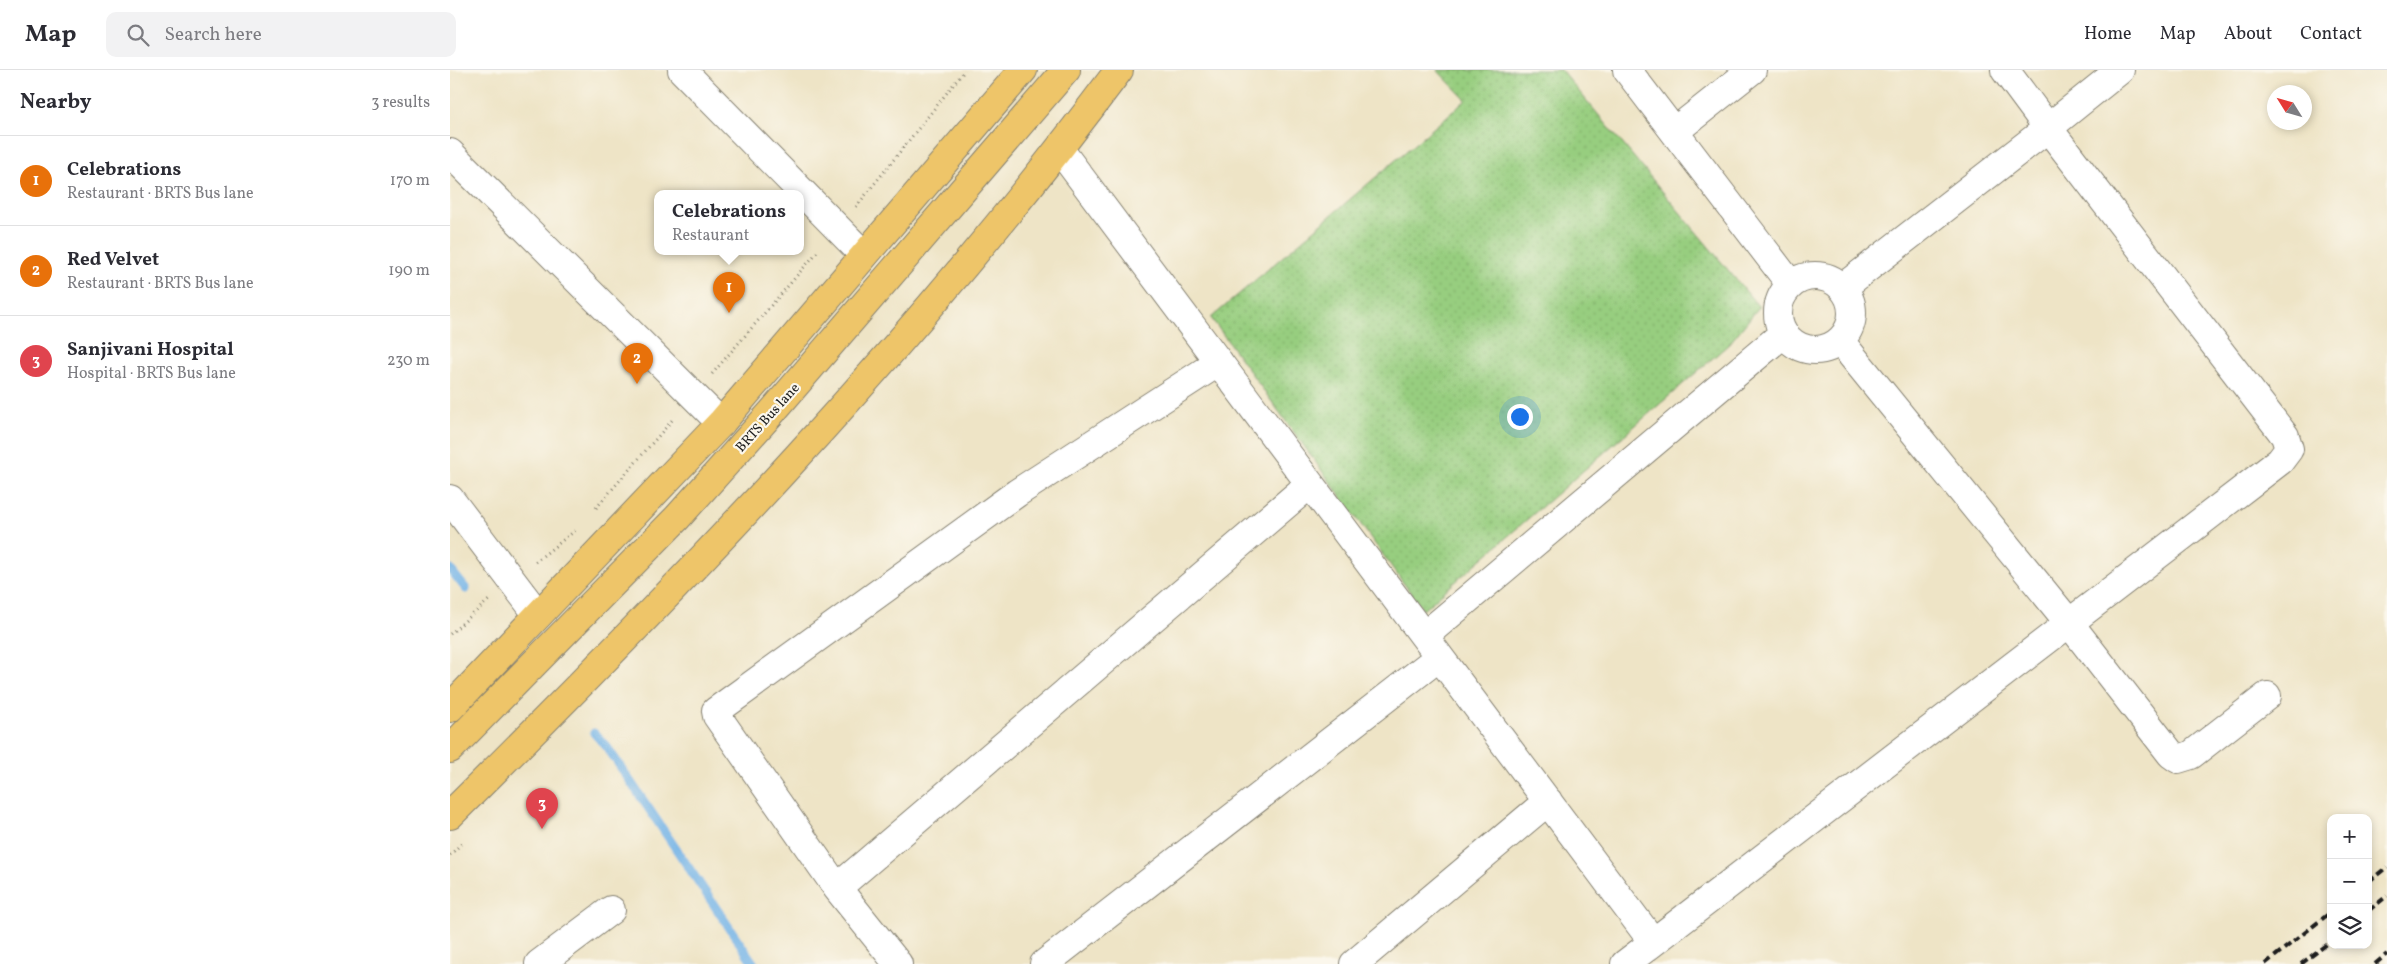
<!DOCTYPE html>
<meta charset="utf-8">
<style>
body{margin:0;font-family:Vollkorn,serif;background:#f2f2f3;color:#2b2b33}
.controls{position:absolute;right:15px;bottom:15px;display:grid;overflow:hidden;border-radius:10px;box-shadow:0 2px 8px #0003}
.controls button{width:45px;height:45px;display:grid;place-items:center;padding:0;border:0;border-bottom:1px solid #e1e1e2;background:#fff;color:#2b2b33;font:25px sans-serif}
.compass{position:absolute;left:1817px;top:15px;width:45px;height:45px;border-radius:50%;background:#fff;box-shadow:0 2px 8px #0003;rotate:307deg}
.you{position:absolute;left:1069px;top:346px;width:18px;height:18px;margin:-12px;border:4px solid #fff;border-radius:50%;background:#1a73e8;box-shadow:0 0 0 8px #1a73e833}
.badge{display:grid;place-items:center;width:32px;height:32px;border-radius:50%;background:#b5179e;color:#fff;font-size:16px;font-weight:700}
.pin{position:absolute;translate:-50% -41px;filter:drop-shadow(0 1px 2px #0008)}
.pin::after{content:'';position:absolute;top:26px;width:18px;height:15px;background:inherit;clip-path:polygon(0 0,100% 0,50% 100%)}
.popup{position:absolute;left:204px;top:120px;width:150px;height:65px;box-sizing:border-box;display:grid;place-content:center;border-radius:10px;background:#fff;filter:drop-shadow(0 1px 4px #0005);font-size:16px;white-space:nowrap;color:#7c7c81}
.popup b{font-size:19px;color:#2b2b33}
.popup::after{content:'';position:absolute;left:50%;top:100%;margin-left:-10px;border:10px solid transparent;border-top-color:#fff}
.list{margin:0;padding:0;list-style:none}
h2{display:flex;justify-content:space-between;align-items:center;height:65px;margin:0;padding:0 20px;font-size:21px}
h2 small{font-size:16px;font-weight:400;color:#7c7c81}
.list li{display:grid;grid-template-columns:32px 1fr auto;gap:15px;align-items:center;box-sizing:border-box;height:90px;padding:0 20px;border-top:1px solid #e1e1e2}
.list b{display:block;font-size:19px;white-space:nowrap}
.list p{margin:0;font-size:16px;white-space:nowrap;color:#7c7c81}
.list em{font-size:16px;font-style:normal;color:#7c7c81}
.icon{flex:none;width:28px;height:28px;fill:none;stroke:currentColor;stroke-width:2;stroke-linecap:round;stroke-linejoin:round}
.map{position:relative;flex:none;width:1937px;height:894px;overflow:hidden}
header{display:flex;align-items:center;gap:30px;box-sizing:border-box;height:70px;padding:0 25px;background:#fff;border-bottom:1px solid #e1e1e2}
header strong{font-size:24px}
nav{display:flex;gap:28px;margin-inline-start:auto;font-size:18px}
.search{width:350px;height:45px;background:#f2f2f3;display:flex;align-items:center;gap:12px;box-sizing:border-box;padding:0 18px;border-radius:10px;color:#7c7c81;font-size:19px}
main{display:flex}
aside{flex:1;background:#fff}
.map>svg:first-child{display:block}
.grass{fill:url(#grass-dots);stroke:#5a754e}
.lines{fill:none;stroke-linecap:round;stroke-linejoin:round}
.stream{stroke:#72b2e6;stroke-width:9}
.minor-casing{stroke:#858071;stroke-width:30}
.major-casing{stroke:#858071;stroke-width:30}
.path{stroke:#858071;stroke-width:3;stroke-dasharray:1 4;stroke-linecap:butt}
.minor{stroke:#fff;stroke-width:28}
.major{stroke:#eec569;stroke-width:28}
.rail{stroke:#1c1c1c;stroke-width:4;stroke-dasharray:8 4;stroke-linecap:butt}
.labels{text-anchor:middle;stroke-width:4.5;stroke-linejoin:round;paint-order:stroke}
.street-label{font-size:14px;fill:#1c1c1c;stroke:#fbf7ec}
</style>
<header>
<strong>Map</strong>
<div class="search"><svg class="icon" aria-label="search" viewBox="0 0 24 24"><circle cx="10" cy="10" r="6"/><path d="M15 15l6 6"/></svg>Search here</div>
<nav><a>Home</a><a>Map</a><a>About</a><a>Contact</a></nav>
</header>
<main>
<aside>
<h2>Nearby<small>3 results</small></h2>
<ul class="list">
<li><span class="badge" style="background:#e8710a">1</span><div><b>Celebrations</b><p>Restaurant · BRTS Bus lane</p></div><em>170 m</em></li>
<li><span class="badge" style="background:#e8710a">2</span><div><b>Red Velvet</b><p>Restaurant · BRTS Bus lane</p></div><em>190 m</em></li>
<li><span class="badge" style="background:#e0444e">3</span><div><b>Sanjivani Hospital</b><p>Hospital · BRTS Bus lane</p></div><em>230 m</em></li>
</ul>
</aside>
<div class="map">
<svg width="1937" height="894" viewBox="0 0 1937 894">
<defs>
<pattern id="grass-dots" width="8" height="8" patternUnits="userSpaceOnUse" patternTransform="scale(1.25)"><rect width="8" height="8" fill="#97ce7f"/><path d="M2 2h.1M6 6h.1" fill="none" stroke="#82b06d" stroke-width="1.8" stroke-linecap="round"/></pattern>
</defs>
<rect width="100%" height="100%" fill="#fbf7ec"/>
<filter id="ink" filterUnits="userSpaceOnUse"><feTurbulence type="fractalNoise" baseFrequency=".02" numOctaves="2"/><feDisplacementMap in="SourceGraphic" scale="10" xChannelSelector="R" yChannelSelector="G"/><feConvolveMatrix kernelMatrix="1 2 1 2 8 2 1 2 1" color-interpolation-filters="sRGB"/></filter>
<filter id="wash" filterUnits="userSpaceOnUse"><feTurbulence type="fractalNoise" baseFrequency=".0096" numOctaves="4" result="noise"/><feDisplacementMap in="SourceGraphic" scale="20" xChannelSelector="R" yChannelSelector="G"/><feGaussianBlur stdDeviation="1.12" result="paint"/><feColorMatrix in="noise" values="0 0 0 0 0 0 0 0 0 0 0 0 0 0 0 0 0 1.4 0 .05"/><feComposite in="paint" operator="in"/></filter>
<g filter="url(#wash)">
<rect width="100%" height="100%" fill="#eee4c6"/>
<path class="grass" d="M987,0h124l198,237 -30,37 -306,266 -212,-292 255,-218z"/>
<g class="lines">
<path class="stream" d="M0,499l16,20
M144,663l13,14 147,217"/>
</g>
</g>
<g filter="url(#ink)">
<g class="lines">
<defs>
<path id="minor" d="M232,0l182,185
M1177,0l164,215
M1225,61l77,-61
M610,80l593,792
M0,83l271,270
M1328 243a37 37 0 1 1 74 0a37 37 0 1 1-74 0Z
M1392,218l206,-160 -43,-58
M1390,271l230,283 101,130 7,5 13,-4 76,-59
M0,429l88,116
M974,566l360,-303
M387,818l473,-404
M89,894l72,-54
M448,894l-61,-76 -120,-172 -1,-5 301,-218 202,-131
M594,894l395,-307
M904,894l194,-163
M1175,894l655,-503 9,-12 -4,-13 -237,-308 72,-58"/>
<path id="major" d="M0,638l271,-285 302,-353
M0,679l227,-231 96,-107 293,-341
M0,745c237,-235 470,-477 669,-745"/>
</defs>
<use href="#minor" class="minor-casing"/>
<use href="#major" class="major-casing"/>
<path class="path" d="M406,137l109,-137
M262,304l107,-124
M146,438l78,-90
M85,492l42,-33
M0,564l39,-34
M0,785l13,-13"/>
<use href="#minor" class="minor"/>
<use href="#major" class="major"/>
<path class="rail" d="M1918,812l19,-15
M1918,841l19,-15
M1815,894l66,-52
M1851,894l30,-23
M1925,894l12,-10"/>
</g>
</g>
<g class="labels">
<g class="street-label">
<text transform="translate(317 347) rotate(-48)" y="5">BRTS Bus lane</text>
</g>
</g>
</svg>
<div class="controls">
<button>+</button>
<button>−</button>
<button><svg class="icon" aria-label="layers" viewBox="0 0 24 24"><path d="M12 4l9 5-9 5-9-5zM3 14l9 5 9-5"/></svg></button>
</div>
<svg class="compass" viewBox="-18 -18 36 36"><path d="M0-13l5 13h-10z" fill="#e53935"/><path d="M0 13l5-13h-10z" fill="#7c7c81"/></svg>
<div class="you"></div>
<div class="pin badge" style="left:279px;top:243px;background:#e8710a">1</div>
<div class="popup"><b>Celebrations</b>Restaurant</div>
<div class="pin badge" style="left:187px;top:314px;background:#e8710a">2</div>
<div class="pin badge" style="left:92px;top:759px;background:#e0444e">3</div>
</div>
</main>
